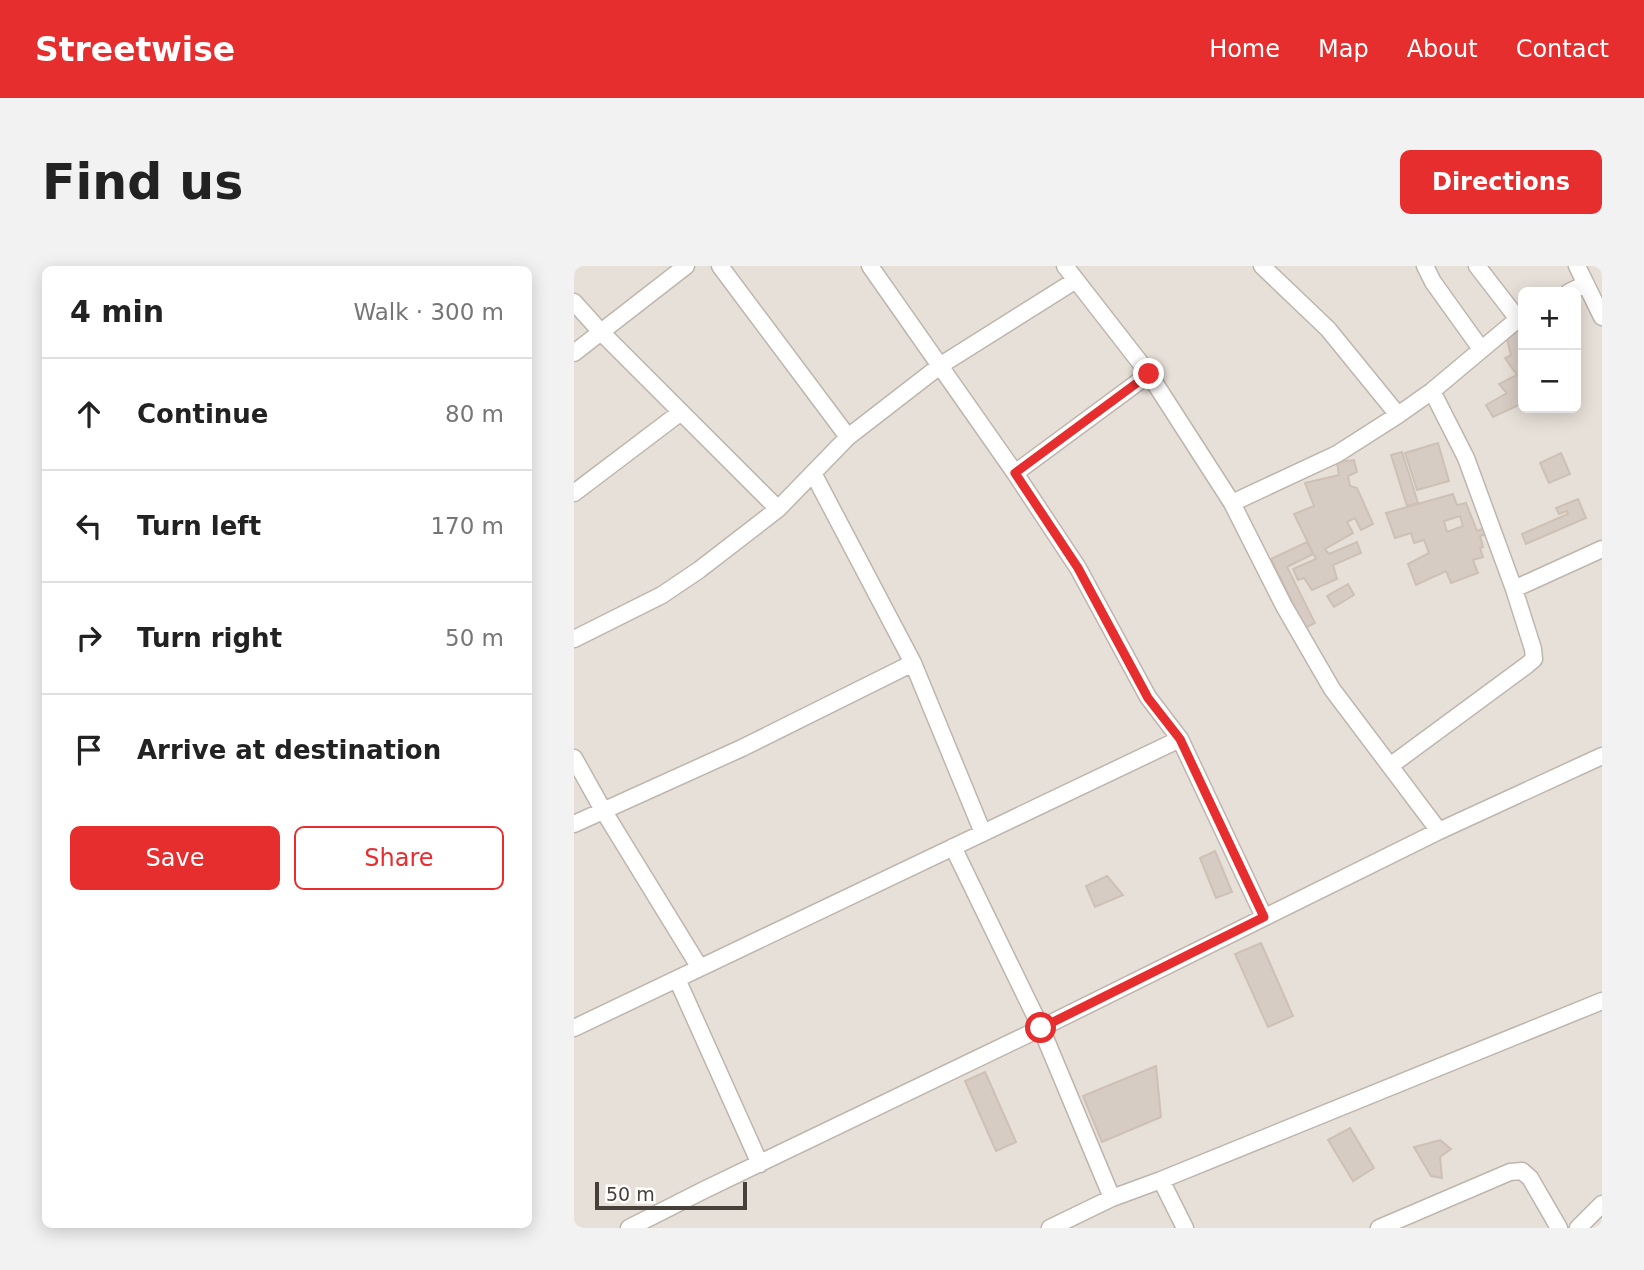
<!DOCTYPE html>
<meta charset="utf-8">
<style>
body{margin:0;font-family:"DejaVu Sans",sans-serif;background:#f2f2f2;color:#222}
.controls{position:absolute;right:21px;top:21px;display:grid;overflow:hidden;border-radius:10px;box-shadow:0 4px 18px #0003}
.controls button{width:63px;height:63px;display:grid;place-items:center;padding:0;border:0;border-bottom:2px solid #e0e0e0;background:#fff;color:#222;font:35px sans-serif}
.scale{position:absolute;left:21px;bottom:18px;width:152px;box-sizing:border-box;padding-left:7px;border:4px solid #473f39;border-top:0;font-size:19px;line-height:24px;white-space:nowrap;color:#473f39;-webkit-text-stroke:5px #fff;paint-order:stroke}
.stop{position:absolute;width:21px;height:21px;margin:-16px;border:5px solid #e62e2f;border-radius:50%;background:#fff}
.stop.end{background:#e62e2f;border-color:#fff;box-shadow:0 2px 7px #0008}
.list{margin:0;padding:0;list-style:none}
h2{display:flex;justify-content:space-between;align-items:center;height:91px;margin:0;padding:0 28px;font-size:30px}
h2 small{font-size:23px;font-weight:400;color:#767676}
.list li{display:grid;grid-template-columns:46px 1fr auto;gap:21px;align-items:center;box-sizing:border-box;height:112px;padding:0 28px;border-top:2px solid #e0e0e0}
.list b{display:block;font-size:26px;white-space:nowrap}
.list em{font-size:23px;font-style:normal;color:#767676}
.actions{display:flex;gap:14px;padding:21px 28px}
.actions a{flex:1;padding:16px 0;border:2px solid #e62e2f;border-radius:10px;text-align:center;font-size:24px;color:#e62e2f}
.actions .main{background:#e62e2f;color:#fff}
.icon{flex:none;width:38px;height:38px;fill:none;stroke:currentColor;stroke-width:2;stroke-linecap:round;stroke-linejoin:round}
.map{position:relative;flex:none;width:1028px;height:962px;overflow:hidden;border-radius:10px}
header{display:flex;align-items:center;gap:42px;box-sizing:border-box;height:98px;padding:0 35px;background:#e62e2f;color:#fff}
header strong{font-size:33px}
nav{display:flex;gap:38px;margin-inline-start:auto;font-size:24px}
.intro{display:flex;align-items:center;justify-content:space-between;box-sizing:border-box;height:168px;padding:0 42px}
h1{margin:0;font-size:49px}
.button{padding:18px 32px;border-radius:10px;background:#e62e2f;color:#fff;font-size:24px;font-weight:700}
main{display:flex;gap:42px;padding:0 42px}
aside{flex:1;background:#fff;border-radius:10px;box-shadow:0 4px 18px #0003}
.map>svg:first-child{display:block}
.residential{fill:#e7e0d8;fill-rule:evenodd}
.building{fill:#d7ccc3;stroke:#cec0b4;stroke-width:2;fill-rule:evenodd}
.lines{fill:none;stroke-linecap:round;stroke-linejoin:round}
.minor-casing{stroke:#beb5ad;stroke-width:19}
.minor{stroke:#fff;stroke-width:16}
.route{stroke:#e62e2f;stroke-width:9}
</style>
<header>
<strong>Streetwise</strong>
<nav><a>Home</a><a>Map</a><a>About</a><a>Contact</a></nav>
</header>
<div class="intro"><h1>Find us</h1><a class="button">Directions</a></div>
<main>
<aside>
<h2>4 min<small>Walk · 300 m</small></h2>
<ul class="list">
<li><svg class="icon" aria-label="ahead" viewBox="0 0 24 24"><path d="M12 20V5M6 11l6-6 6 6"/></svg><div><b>Continue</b></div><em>80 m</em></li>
<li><svg class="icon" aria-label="left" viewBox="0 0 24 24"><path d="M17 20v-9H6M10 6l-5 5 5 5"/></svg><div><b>Turn left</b></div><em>170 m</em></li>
<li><svg class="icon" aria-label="right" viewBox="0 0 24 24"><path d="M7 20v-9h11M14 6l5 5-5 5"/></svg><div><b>Turn right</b></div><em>50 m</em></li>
<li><svg class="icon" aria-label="arrive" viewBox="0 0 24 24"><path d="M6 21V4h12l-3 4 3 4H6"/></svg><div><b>Arrive at destination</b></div></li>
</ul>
<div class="actions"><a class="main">Save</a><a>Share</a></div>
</aside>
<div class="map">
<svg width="1028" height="962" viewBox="0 0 1028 962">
<rect width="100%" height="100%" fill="#f3efea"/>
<path class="residential" d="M0,0h1028v962h-1028zM949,26h53v116h-53z"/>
<path class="building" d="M949,61v76l-30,14 -7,-12 21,-12 -8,-9 18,-9 -12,-17 6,-3 -4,-16z
M864,177l11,38 -32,9 -12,-37z
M828,186l16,51 -11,3 -16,-51z
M987,187l9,21 -21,9 -9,-20z
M780,194l3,12 -9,4 2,10 7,2 16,36 -12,6 -6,-12 -8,4 6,11 -28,16 4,5 28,-12 4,11 -28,12 4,14 -25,11 -8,-12 -6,2 -5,-11 23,-10 -22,-45 20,-8 -9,-23 34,-8 -2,-13z
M879,228l4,11 9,-2 11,28 13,-5 2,6 -12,4 3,11 -3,1 3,9 -10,3 5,13 -27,10 -5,-12 -30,14 -8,-21 21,-11 -5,-13 -10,3 -3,-10 -16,5 -9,-25zM886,250l3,10 -16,6 -3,-11z
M1004,233l8,19 -60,26 -4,-10 46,-20 -1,-3 -8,3 -3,-6z
M733,276l6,12 -26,13 28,56 -10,5 -34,-69z
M774,318l6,11 -20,12 -7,-11z
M641,585l17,41 -16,6 -16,-40z
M533,610l16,19 -28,12 -9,-21z
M687,677l32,73 -25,11 -33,-73z
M582,800l5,51 -59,25 -19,-46z
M411,806l31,70 -20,9 -31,-70z
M776,862l24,40 -21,13 -25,-41z
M866,874l11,9 -11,8 2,21 -11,-2 -17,-29z"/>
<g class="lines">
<defs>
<path id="minor" d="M146,0l128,171
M296,0l145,207 63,95 70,129 32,42 84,178
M491,0l84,108 83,129 52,103 48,83 107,142
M688,0l66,63 70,86 34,-24 34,67 48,131 19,60 1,10 -7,6 -137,101
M851,0l8,16 48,67
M903,0l41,53
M1003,0l25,51
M995,26l17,-8
M0,36l27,30 85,-66
M0,87l27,-21 177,177
M858,125l86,-72 5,-3
M239,207l100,190 70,170
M441,207l134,-99
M0,227l107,-81
M658,237l105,-49 61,-39
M940,323l88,-40
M0,373l88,-44 37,-25 79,-61 70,-72 93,-72 135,-85
M0,492l29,52 97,158
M0,558l168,-76 171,-85
M379,581l88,181 71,170
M103,713l83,185
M0,762l606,-289
M587,914l24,48
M55,962l75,-38 337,-162 398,-197 163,-75
M476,962l62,-30 49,-18 441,-179
M805,962l131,-56 12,-1 8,7 29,50
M1004,962l24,-24"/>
</defs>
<use href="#minor" class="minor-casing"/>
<use href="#minor" class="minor"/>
</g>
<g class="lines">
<path class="route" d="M467,762l223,-111 -84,-178 -32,-41 -70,-130 -63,-95 134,-99"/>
</g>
</svg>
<div class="controls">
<button>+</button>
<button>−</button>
</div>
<div class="scale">50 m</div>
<div class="stop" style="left:467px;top:762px"></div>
<div class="stop end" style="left:575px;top:108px"></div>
</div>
</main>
